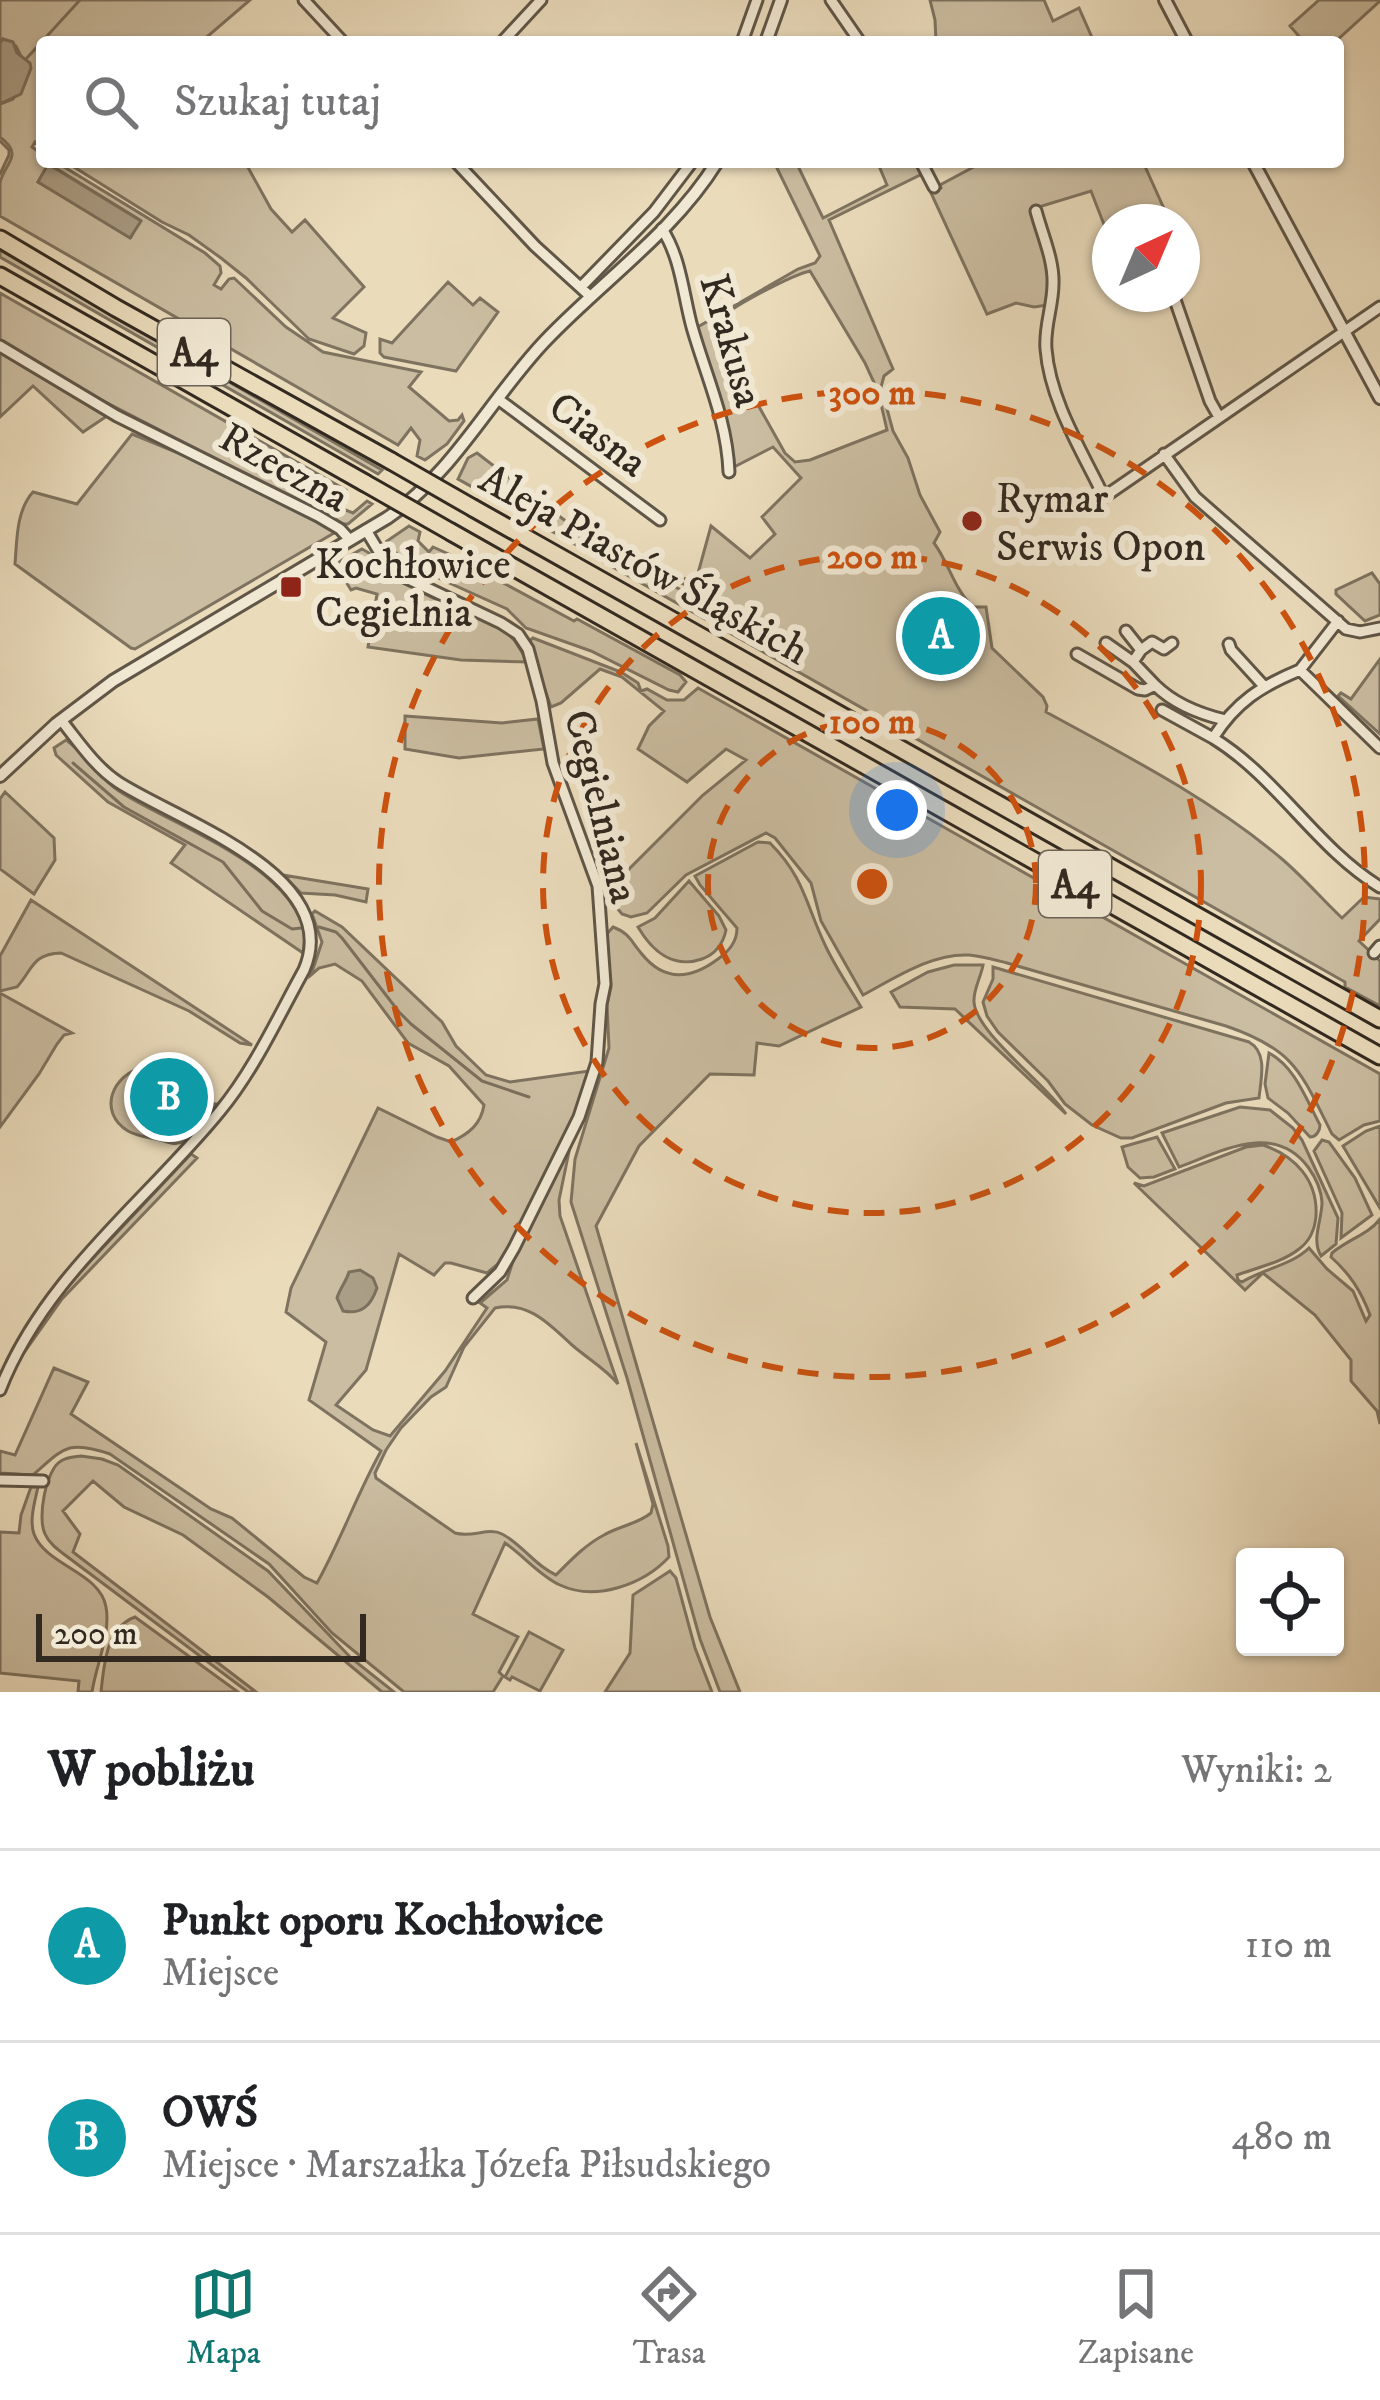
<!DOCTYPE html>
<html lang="pl">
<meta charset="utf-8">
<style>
body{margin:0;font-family:"IM FELL DW Pica",serif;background:#f2f2f2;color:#202124}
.controls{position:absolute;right:36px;bottom:36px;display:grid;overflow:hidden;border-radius:12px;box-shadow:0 3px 9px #0004}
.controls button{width:108px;height:108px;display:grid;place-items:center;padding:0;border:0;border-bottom:3px solid #e0e0e0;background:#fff;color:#202124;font:60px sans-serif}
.compass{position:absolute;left:1092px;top:204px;width:108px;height:108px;border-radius:50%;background:#fff;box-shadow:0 3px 9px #0004;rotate:44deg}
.scale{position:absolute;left:36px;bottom:30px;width:330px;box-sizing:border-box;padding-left:12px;border:6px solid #322920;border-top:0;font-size:33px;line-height:42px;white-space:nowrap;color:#322920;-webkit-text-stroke:9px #f1e8d3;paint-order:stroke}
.you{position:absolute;left:897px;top:810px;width:42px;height:42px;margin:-30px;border:9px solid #fff;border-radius:50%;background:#1a73e8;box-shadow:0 0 0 18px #1a73e833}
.badge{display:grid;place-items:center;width:78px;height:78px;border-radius:50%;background:#0f766e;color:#fff;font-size:39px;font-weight:700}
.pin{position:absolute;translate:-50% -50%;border:6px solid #fff;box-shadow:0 3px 12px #0006}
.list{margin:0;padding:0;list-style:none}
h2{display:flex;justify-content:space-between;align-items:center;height:156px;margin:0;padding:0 48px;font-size:51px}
h2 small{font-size:39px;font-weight:400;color:#757577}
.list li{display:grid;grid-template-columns:78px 1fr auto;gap:36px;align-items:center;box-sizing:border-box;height:192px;padding:0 48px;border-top:3px solid #e0e0e0}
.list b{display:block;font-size:45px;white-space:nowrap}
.list p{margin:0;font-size:39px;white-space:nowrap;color:#757577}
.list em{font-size:39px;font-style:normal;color:#757577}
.icon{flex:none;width:66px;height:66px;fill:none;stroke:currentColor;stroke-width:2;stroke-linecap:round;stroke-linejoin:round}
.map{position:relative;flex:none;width:1380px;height:1692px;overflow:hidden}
.search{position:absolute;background:#fff;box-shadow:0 3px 9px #0004;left:36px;right:36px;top:36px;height:132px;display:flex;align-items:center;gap:30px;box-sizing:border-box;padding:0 42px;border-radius:12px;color:#757577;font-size:45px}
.sheet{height:540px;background:#fff}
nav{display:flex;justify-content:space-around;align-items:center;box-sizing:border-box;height:168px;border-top:3px solid #e0e0e0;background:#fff;font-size:33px;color:#757577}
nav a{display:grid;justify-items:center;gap:6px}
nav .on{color:#0f766e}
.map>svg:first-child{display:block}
.green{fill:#cbbda1;stroke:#7e7360;stroke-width:3;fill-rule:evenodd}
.water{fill:#ab9e86;stroke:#7b6f5d;stroke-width:3}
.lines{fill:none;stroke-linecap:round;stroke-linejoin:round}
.stream{stroke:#7b6f5d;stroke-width:3}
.minor-casing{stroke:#605647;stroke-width:15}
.tertiary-casing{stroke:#605647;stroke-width:16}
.motorway-casing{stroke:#322920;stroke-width:21}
.minor{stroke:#f1e8d3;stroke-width:9}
.tertiary{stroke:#f1e8d3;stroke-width:10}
.motorway{stroke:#eadbbb;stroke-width:15}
.motorway-bridge-casing{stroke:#322920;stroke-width:21;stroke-linecap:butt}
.motorway-bridge{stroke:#eadbbb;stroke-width:15}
.ring{fill:none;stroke:#cd520f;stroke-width:6;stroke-dasharray:21 15}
.poi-dot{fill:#8f2418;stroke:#f1e8d3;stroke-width:4.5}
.labels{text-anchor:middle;stroke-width:12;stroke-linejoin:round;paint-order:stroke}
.shield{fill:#f1e8d3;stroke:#6b6256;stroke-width:3}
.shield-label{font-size:39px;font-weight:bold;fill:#322920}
.street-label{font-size:42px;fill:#322920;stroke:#f1e8d3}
.poi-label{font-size:42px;fill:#322920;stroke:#f1e8d3;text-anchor:start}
.centre{fill:#cd520f;stroke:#f1e8d3;stroke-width:6}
.ring-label{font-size:36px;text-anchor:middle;font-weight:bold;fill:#cd520f;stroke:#f1e8d3;stroke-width:12;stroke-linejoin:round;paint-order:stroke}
</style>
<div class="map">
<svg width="1380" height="1692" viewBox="0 0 1380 1692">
<rect width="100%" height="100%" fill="#eadbbb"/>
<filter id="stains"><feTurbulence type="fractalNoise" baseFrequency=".00167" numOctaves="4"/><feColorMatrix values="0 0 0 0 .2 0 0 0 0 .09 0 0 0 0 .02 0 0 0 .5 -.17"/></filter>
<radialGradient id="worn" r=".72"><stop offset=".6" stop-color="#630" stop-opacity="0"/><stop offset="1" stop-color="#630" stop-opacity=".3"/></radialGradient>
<path class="green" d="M0,0h250l-49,42h-159v105l-7,-5 -3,5 10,7v8h14l149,91 15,13 1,7 -7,12 7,4 8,-10 5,-1 52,49 37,25 98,20 -12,15 40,34 9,-1 4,-5 2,6 -17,23 -22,16 -8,-4 3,-16 -9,-12 -13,17 -398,-229c0,-10 0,-24 0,-33 4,-20 25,-27 0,-46v-33l13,-5 16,-27 -13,-26 -13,-7 -3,4zM49,164l91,56 -9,17 -93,-55z
M930,0h114l9,21 26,-13 15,34h-158l-1,-22z
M1319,0h61v1l-45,41h-31l-14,-16z
M66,162h179l26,47 21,23 13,-12 59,67 -31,31 33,15 -2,13 -10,8 -45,-15 -63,-61 -25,-20 -32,-23 -27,-13z
M774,162h22l27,56 64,-33 -8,-19 5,-4h33l5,12 -93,46 64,149 -9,7 -3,11 12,44 15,27 12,37 20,37 -6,11c15,20 20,46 39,64h13l6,41 51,49 4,9 -1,6c81,44 165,87 236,147 21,18 40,40 60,59l22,-21 16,2v20l-21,22 21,20v45l-35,-19v-5l-624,-354c6,-38 -22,-36 -50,-49l1,-4 21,6 4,-4 14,-51 39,32 25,-24 -13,-17 39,-39 -28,-31 -39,20 -6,-42 -32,-97 102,-59 17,-6 5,-7zM810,271l55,92 13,28 9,39 -77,30 -15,2 -10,-9 -69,-123c1,-3 1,-6 3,-9 8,-13 76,-47 91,-50z
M983,162h160l27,60h-60v18l-19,-49 -59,18 17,62 -1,34 -14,2 -18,-4 -29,11 -56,-121 10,-5 -1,-3z
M0,250l382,220 -4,4 -378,-217z
M448,282l25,23 7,-7 18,14 -42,59 -72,-14 -4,-4v-14l12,4z
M0,293l346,197 -8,17 15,6 14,-12 5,3 -24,20h-6l-254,-131 -88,-51z
M0,352l107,61v3l-24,16 -50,-46 -33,31z
M132,434l90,37 102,52 9,6 1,4 -199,116 -4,-1 -116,-84c2,-24 1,-53 18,-72l44,12z
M477,453l116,89 110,60 -3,4 9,5 1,7 -5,1 -103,-58 -5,-3 -2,-9 -5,-1 -1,4 -131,-73 10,-21z
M409,526l11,6 -2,9 11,11 4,-5 20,9 121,65 3,-2 103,56 6,7 -8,10 -9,-2 -78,-39 -65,-23 -19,-19 -91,-41 -16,-10 -13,-17z
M362,549c17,8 28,25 45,35 30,19 67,30 98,47l10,10 13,21 -67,-2 -93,-13 9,-53 -21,-6 -5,2 -16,-26z
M1372,573l8,11v31l-15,6 -29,-27v-4z
M533,638l88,34 17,11 3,8 6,-2 20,11h17l14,-12 682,386v47l-16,4 -25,15 -7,-6c-31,-61 -36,-84 -106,-108l-219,-63c-12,-3 -25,-7 -38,-8 -37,-2 -74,23 -106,40l-42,-74 -10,-38 -36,-45 -9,-5 -80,42 -39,38 -16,4 -9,-3 -12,-14 1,-15 -3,-13 11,7 84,-84 43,-35 -20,-11 -39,33 -49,-33 11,-23 15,-15 -42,-34 -22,-8 -39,34 -10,4 -22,-61 -1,-4z
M1380,659v75l-42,-38 3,-3 10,6z
M405,716l97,7 36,-4 6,30 -85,9 -54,-9z
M66,740c20,14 32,37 53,51 50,34 201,83 184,162l-132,-90 14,-18 -77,-43 -52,-47 -2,-7z
M5,792l49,46 1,22 -21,34 -34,-25v-70z
M758,842l12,1c35,35 36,63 56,104 10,21 23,40 35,60l-82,39 -22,-3 -3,32 -44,-1 -71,72 -43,80 114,391 30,75h-20l-20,-53 -73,-261 -56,-176 4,-43 34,-111 -2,-43 4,-18 -5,-52 7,-8c16,6 18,14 28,26 23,29 49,27 77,6 11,-8 19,-17 19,-31l-37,-43 -5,-9z
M283,875l85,14 -2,13 -31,-7 -34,-2z
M689,881l30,35 7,14c-3,14 -10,24 -24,29 -29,10 -50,-8 -64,-32l17,-9z
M31,900l221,145 -12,-2 -51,-32 -128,-58c-29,1 -28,16 -44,34l-17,4v-35z
M315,911l27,16 100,95 14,24 30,29 24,7 79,-11 -16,48 -69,140 -17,14 -36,-10h-6l-11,12 -35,-21 -33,116 -30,35 37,25 17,6 55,-65 42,-63 -7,-5 27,-23 6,-19 59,-124 -13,63 1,16 58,168c-13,-16 -30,-25 -46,-39 -23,-21 -43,-44 -77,-37l-31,39 -18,40 -15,10 -30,31 -15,22 -11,23 1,5 79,55c17,5 34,-6 47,1 20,10 33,32 54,41 15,-15 29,-30 48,-40 15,-9 34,-11 47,-22l2,-9 -17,-61 32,103 1,11c-25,27 -73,45 -109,28 -20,-9 -37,-30 -55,-42l-32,71 45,23 -19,35 4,4 -10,16h-89l-72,-59 -63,-69 -159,-110c-43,-15 -47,-5 -77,21l-33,-2v-22l15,4 39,-87 34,14 -17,32 140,95 21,9 72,59 13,6c24,-43 40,-89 64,-132l-72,-51 17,-58 -40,-30 5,-24 87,-180 59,29 14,5c18,-8 30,-18 33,-37l-35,-39 -41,-23 -46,-62 -27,-17 -16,4 -8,7 11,-33 -10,-28z
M954,965h29c-2,12 -10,25 -9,37 2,31 72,82 92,112l-111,-105 -55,-2 -9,-15 37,-20z
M993,967l256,75c19,11 12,36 10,56l-33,5 -94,35h-11l-29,-13 -27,-21 -17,-23 -50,-49 -11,-16 -4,-14 10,-23z
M0,993l72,40 -8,2 -7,9 -18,30 -39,53z
M1269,1053c26,14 37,46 51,72 0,6 -4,12 -10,12l-22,-24 -20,-15 -3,-14z
M144,1067l66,36 6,1c-8,11 -20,30 -32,37 -9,6 -18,0 -28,-2 -10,-2 -19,-3 -28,-8 -31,-19 -16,-57 16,-64z
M1240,1107l30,3 23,18 9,12 36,78 -2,26 -15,12c-10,-17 1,-35 1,-54 -1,-14 -6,-24 -14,-35 -34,-46 -88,-15 -129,0l-17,-34z
M1380,1126v82l-37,-62 23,-15z
M1157,1137l18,32 -21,8 -14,1 -12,-11 -6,-20z
M1322,1140l7,2 26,36 17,37 -31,23 1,-25 -28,-62z
M1263,1145c32,11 55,35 53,71 -1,12 -6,25 -17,33 -16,13 -43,19 -62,26l1,5 4,2c21,-13 50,-17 67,-34l18,21 26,22 13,30 4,-6c-9,-24 -20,-41 -39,-58l1,-4c15,-13 37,-19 48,-34v205l-3,-13 -26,-30v-21l-36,-45 -52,-42 -18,17 -111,-107 10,3 102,-39z
M191,1154l6,4 -135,141 -41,58 9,-19 31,-46z
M81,1456l21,3 16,6 150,106 83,87 43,34h-12l-114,-95 -85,-62 -59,-28 -31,-26 -30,30 17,23 -7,18 183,140h-8l-183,-137c-8,-6 -16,-12 -20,-21 -8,-16 1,-65 16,-73 6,-4 14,-4 20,-5z
M31,1487h7c-3,14 -9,33 -4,47 12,32 66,38 72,73 5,27 -10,58 -14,85h-14l1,-11 -79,-8v-141l19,1 2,-18z
M670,1571l6,7 19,70 17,44h-107l25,-39 3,-58z
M135,1617l103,75h-137c3,-27 5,-64 34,-75z
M529,1632l34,18 -23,41 -28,-14 -2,3 -5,-3z"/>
<path class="water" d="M3,39l10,3 4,11 13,10 1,5 -10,26 -21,10v-61z
M48,164l93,57 -11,17 -92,-56z
M360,1270l13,8 4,10c-6,17 -15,27 -34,23l-6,-13c3,-10 9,-16 12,-26z"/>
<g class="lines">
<path class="stream" d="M26,59l54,-59
M0,141l9,9v5l-9,19
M73,763l51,44 99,55 39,49 30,18 9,-1
M319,927l17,5 6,6 57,74 12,12 71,57 47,16"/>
<defs>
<path id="minor" d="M304,0l39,42
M831,0l29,42
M502,42l39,-42
M742,42l15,-42
M456,162l79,84 56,51
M921,162l13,25
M1036,211c6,23 18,49 17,73 0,22 -9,43 -7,65 4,52 36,102 58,148l276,-190
M662,229c19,29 21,65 30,98 14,49 35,93 37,145
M581,287l73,-75 38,-50
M1173,294l37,107 9,16
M0,346l117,70 201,100 22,13 10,11
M498,399l162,121
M1164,454l31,43 151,132 14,3 20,-4
M366,530l18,30 16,15 101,48 17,11 10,15 14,52 11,62 45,123 7,98 -4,20 -4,58 -18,55 -65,131 -14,24 -27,26
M1126,631l15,19 -8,12
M1106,643l27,19 22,23
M1229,644l2,6 32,35
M1141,650l11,-8 12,7 8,-6
M1077,654l61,35 7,1 10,-5c18,18 45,29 70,35
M1300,670l38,-49
M1162,710l51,28
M1380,748l-80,-78c-39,16 -64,32 -87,68 64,39 103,110 167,149
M1374,953l6,-7
M0,1390c44,-113 145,-187 220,-279 34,-41 58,-94 84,-141 41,-95 -128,-150 -186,-188 -23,-15 -40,-41 -57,-62
M0,1480l43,1"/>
<path id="tertiary" d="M1165,0l22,42
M766,42l15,-42
M1253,162l127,236
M0,776l56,-52 57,-43 274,-163c67,-45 103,-119 158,-177 57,-60 128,-108 172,-179"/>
<path id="motorway" d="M0,239l116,69 275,153
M0,276l365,207
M473,508l907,511
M451,532l929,524"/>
</defs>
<use href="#minor" class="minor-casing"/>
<use href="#tertiary" class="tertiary-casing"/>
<use href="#motorway" class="motorway-casing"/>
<use href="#minor" class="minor"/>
<use href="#tertiary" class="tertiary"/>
<use href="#motorway" class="motorway"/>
<defs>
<path id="motorway-bridge" d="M391,461l82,47
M365,483l86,49"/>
</defs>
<use href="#motorway-bridge" class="motorway-bridge-casing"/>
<use href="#motorway-bridge" class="motorway-bridge"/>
</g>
<g class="ring">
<circle cx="872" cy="884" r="164"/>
<circle cx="872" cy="884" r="329"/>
<circle cx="872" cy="884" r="493"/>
</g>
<g class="poi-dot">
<circle cx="972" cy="521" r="12"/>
<rect x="279" y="575" width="24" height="24" rx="6"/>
</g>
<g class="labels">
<g class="shield">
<rect x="158" y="319" width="72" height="66" rx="9"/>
<rect x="1039" y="851" width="72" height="66" rx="9"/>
</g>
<g class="shield-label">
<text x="194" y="366">A4</text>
<text x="1075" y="898">A4</text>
</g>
<g class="street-label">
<text transform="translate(733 340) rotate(74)" y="15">Krakusa</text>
<text transform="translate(599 433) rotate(37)" y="15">Ciasna</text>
<text transform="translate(285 466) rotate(29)" y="15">Rzeczna</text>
<text transform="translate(645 563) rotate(29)" y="15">Aleja Piastów Śląskich</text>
<text transform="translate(603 806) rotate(76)" y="15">Cegielniana</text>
</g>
<g class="poi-label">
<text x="996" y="512">Rymar<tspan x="996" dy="48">Serwis Opon</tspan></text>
<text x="315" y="578">Kochłowice<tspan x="315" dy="48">Cegielnia</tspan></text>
</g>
</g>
<circle cx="872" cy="884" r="18" class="centre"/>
<g class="ring-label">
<text x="872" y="404">300 m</text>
<text x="872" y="568">200 m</text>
<text x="872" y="733">100 m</text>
</g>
<rect width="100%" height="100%" filter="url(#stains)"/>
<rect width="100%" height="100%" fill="url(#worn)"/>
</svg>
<div class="controls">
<button><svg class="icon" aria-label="locate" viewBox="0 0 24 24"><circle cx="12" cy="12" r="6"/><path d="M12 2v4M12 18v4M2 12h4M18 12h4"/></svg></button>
</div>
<svg class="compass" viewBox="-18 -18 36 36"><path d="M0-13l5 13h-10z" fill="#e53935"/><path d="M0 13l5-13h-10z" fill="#757577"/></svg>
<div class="scale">200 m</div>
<div class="you"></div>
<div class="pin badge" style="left:941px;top:636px;background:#0f9aa8">A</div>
<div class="pin badge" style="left:169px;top:1097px;background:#0f9aa8">B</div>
<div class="search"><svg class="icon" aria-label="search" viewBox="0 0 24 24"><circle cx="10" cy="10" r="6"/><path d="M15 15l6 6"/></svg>Szukaj tutaj</div>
</div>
<section class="sheet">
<h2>W pobliżu<small>Wyniki: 2</small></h2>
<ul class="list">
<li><span class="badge" style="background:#0f9aa8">A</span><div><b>Punkt oporu Kochłowice</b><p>Miejsce</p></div><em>110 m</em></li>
<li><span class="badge" style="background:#0f9aa8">B</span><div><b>OWŚ</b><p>Miejsce · Marszałka Józefa Piłsudskiego</p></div><em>480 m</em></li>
</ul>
</section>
<nav>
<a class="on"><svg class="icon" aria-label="map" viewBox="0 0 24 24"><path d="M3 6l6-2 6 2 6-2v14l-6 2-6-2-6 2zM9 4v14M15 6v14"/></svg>Mapa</a>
<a><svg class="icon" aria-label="directions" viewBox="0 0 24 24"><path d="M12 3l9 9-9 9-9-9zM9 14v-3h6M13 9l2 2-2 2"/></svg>Trasa</a>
<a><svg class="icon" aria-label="saved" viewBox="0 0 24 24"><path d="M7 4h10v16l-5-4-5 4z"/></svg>Zapisane</a>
</nav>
